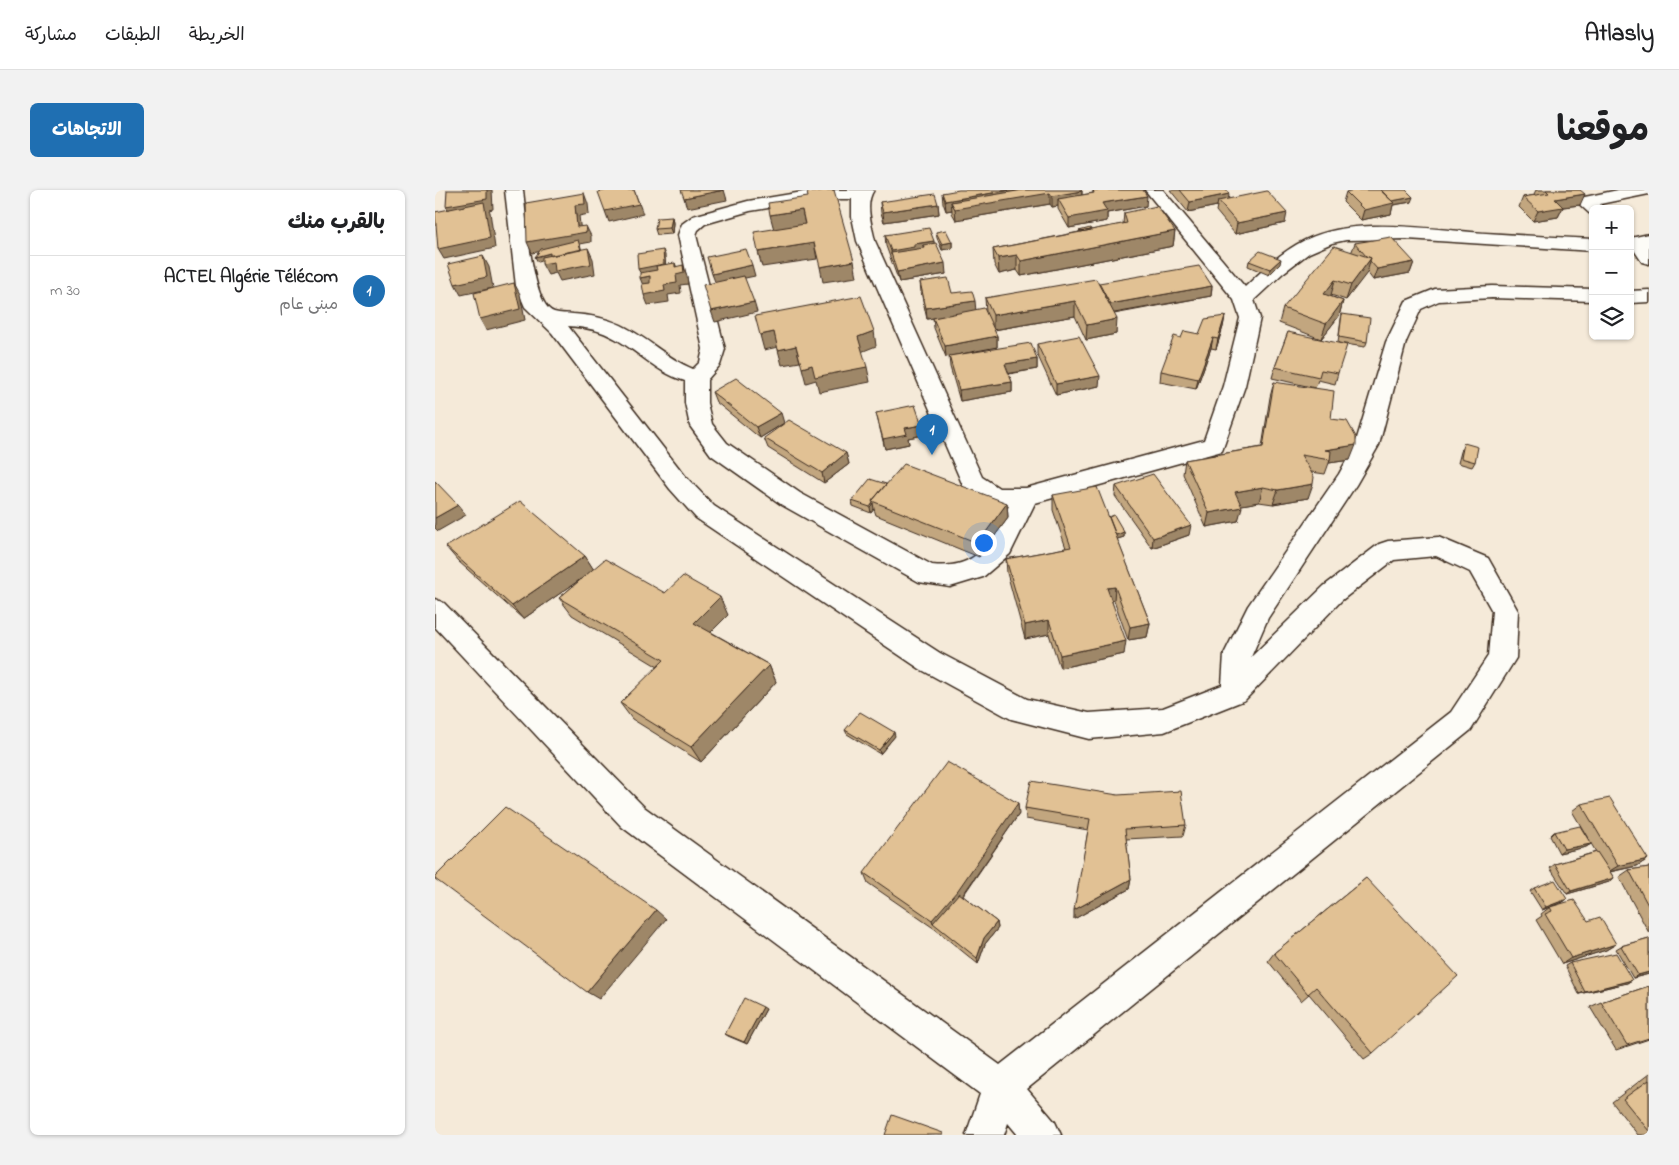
<!DOCTYPE html>
<html lang="ar">
<meta charset="utf-8">
<style>
body{margin:0;font-family:"Indie Flower","Playpen Sans Arabic",sans-serif;background:#f2f2f2;color:#202124;direction:rtl}
.controls{position:absolute;right:15px;top:15px;display:grid;overflow:hidden;border-radius:8px;box-shadow:0 1px 4px #0004}
.controls button{width:45px;height:45px;display:grid;place-items:center;padding:0;border:0;border-bottom:1px solid #e0e0e0;background:#fff;color:#202124;font:25px sans-serif}
.you{position:absolute;left:548px;top:352px;width:18px;height:18px;margin:-12px;border:4px solid #fff;border-radius:50%;background:#1a73e8;box-shadow:0 0 0 8px #1a73e833}
.badge{display:grid;place-items:center;width:32px;height:32px;border-radius:50%;background:#1f6fb2;color:#fff;font-size:16px;font-weight:700}
.pin{position:absolute;translate:-50% -41px;filter:drop-shadow(0 1px 2px #0008)}
.pin::after{content:'';position:absolute;top:26px;width:18px;height:15px;background:inherit;clip-path:polygon(0 0,100% 0,50% 100%)}
.list{margin:0;padding:0;list-style:none}
h2{display:flex;justify-content:space-between;align-items:center;height:65px;margin:0;padding:0 20px;font-size:21px}
h2 small{font-size:16px;font-weight:400;color:#757577}
.list li{display:grid;grid-template-columns:32px 1fr auto;gap:15px;align-items:center;box-sizing:border-box;height:70px;padding:0 20px;border-top:1px solid #e0e0e0}
.list b{display:block;font-size:19px;white-space:nowrap}
.list p{margin:0;font-size:16px;white-space:nowrap;color:#757577}
.list em{font-size:16px;font-style:normal;color:#757577}
.icon{flex:none;width:28px;height:28px;fill:none;stroke:currentColor;stroke-width:2;stroke-linecap:round;stroke-linejoin:round}
.map{position:relative;flex:none;width:1214px;height:945px;overflow:hidden;direction:ltr;border-radius:8px}
header{display:flex;align-items:center;gap:30px;box-sizing:border-box;height:70px;padding:0 25px;background:#fff;border-bottom:1px solid #e0e0e0}
header strong{font-size:24px}
nav{display:flex;gap:28px;margin-inline-start:auto;font-size:18px}
.intro{display:flex;align-items:center;justify-content:space-between;box-sizing:border-box;height:120px;padding:0 30px}
h1{margin:0;font-size:35px}
.button{padding:12px 22px;border-radius:8px;background:#1f6fb2;color:#fff;font-size:18px;font-weight:700}
main{display:flex;gap:30px;padding:0 30px}
aside{flex:1;background:#fff;border-radius:8px;box-shadow:0 1px 4px #0004}
.map>svg:first-child{display:block}
.lines{fill:none;stroke-linecap:round;stroke-linejoin:round}
.minor-casing{stroke:#3b2a1e;stroke-width:3}
.minor{fill:#fdfcf7;fill-rule:evenodd}
.wall{fill:#c2a67f;stroke:#3b2a1e}
.shaded-wall{fill:#9e8768;stroke:#3b2a1e}
.building{fill:#e1c194;stroke:#3b2a1e}
</style>
<header>
<strong>Atlasly</strong>
<nav><a>الخريطة</a><a>الطبقات</a><a>مشاركة</a></nav>
</header>
<div class="intro"><h1>موقعنا</h1><a class="button">الاتجاهات</a></div>
<main>
<div class="map">
<svg width="1214" height="945" viewBox="0 0 1214 945">
<rect width="100%" height="100%" fill="#f5ead9"/>
<filter id="ink" filterUnits="userSpaceOnUse"><feTurbulence type="fractalNoise" baseFrequency=".02" numOctaves="2"/><feDisplacementMap in="SourceGraphic" scale="10" xChannelSelector="R" yChannelSelector="G"/><feConvolveMatrix kernelMatrix="1 2 1 2 8 2 1 2 1" color-interpolation-filters="sRGB"/></filter>
<g filter="url(#ink)">
<g class="lines">
<defs>
<path id="minor" d="M70,0h18c3,23 8,115 31,122 6,2 13,1 19,2 16,1 33,4 48,11 26,12 45,33 72,44l7,-7 3,-13 -25,-114 4,-11 11,-8 55,-15 67,-11h59c-10,14 -2,36 1,51l107,236 17,11h27l178,-48 19,-54 17,-68 -6,-18 -89,-110h18l82,97c18,-17 37,-36 60,-47 49,-23 113,-12 166,-8 40,3 81,5 122,7v12l-186,-12 -61,1 -14,3 -23,10 -26,20 -29,27 6,18 -15,68 -23,65 -187,52 -25,51 -27,23 -33,10 -31,-5 -137,-77 -71,-50 -21,-29 -5,-23v-22c-27,-8 -45,-28 -69,-42 -15,-9 -31,-12 -48,-13l118,151 28,29 226,147 87,46 62,14 74,-5 59,-23 2,-31 24,-48 91,-132 16,-29 31,-103 20,-41 29,-12 57,-3 101,3v12l-101,-3 -53,3 -18,8 -15,33 -27,103 -23,40 -88,133 -17,39 73,-71 55,-42 9,-3 50,-4 50,21 30,53 -2,47 -45,72 -444,359 28,33 6,13h-43l-10,-12 -4,12h-38l14,-41 -358,-267 -187,-200v-28l9,4 200,204 356,258 451,-353 37,-56 4,-45 -22,-39 -34,-16 -42,4 -52,40 -97,100 -81,32 -75,7 -78,-20 -91,-50 -224,-151 -26,-29 -118,-156 -27,-26 -9,-21zM388,9h29v18l5,24 107,247c17,12 24,18 45,18 -18,36 -31,64 -77,59l-132,-72 -73,-50 -15,-19 -5,-21v-23l13,-15 5,-16 -29,-114 2,-5 7,-6 45,-13z
M1183,0h31v4l-49,10 4,5h-11v5l-4,-1 -12,-11 3,-4z
M1214,44v30l-7,-2 -12,-18 1,-6z
M1214,100v12l-19,1v-12z"/>
</defs>
<use href="#minor" class="minor-casing"/>
<use href="#minor" class="minor"/>
</g>
<path class="wall" d="M658,0h50l3,16 -39,7v8l-38,7 -11,-19v-3l-6,1 -2,-3 -94,16 -4,-7v-3l-6,1 -3,-8 -1,-10 140,-2v4l11,-2z
M735,0h56l2,9 57,24 -50,11 -19,-23 1,-5 -29,6z
M1101,0h44v15l-17,2 -5,10 -25,4 -14,-14 4,-10 12,-2 -1,-1z
M911,2l65,10 -18,3 -2,9 -30,6 -18,-18z
M445,12l58,2 1,10 -55,8 -3,-9z
M689,23l51,18 -2,15 -152,30 -4,-6 -18,4 -5,-10 -1,-15 86,-17v-1l12,-1 32,-6z
M237,27l1,6 -1,11 -15,1 -2,-6z
M501,42l16,10v6l-10,2 -5,-12z
M450,45l49,8 12,31 -47,8 -13,-36z
M920,53l59,19 -4,11 -37,7 -6,-8 -21,28 -15,-5 -1,1 13,5 -4,15 -18,23 -42,-16 4,-15 69,-57z
M814,71l31,3 -11,11 -21,-9z
M485,92l32,11 24,17 10,2 -1,-14 114,-14 113,2 -1,10 -97,18 2,20 -30,6 -11,-24 -81,14 3,6v11l-47,9 87,3v10l-28,5 3,8v10l-52,9 -10,-34 -1,-11 -3,1 -12,-29 -1,-10 -6,1 -6,-27z
M907,124l25,28 -2,5 -27,-4 3,-24z
M790,126l-2,11 -7,22 -5,-1 -15,41 -36,-7 1,-11 38,-37z
M853,142l50,41 -3,11 -17,-4 -3,8 -43,-10 3,-11z
M602,154l62,42 -43,9 -19,-41z
M839,192l57,37 19,41 -21,3 -4,11 -14,-2 -3,26 -35,6 -14,-2 -18,3 -3,16 -32,6 -23,-53 2,-14 77,-13 8,-50z
M277,202l72,31 -24,15 -44,-36z
M441,223l46,12 1,10 -15,3 1,6 -24,5z
M329,248l82,15 3,11 -25,19 -56,-35z
M1029,253l11,19 -3,5 -14,-4 4,-15z
M451,294l121,19 1,15 -29,39 -103,-42 -2,-6 -3,4 -18,-7 -1,-5z
M681,296l73,49 -37,13 -37,-52z
M618,305l56,22 15,15v5l-7,2 33,84 -3,14 -19,3 -14,-40 -2,1 12,53 -64,14 -11,-34 -24,5 -18,-66 -1,-14 60,-11 -13,-38z
M11,357l139,9 8,13 135,46 -17,17 58,33 7,17 -75,80 -69,-43 -12,-16 38,-36 -86,-52 -13,-17 26,-22 -62,43 -65,-58z
M410,540l50,6 -15,18 -33,-20z
M1146,614l67,55 -11,7 -27,6 4,6 -5,4 -42,12 -17,-26 5,-4 41,-12 -24,-41z
M590,618l161,17 -3,11 -57,3 5,40 -2,10 -55,30 14,-89 -62,-11z
M584,624l-56,82 34,26 1,6 -13,16 -7,20 -43,-35 -67,-46 -4,-10z
M1119,642l37,12 -5,3 -27,6 -9,-17z
M1214,677v66l-30,-56 10,-7z
M931,688l7,175 -9,6 -55,-65 -8,7 -33,-40 6,-8z
M1099,698l33,11 -4,3 -21,8 -12,-19z
M1115,717l38,14 28,23 -10,6 -44,14 -26,-44 6,-4 -1,-2z
M1214,748v36l-16,4 -17,-29 5,-3z
M1135,773l62,17 -5,3 -48,11 -14,-28z
M1214,796v53l-33,11 -26,-43 11,-5z
M331,819l-19,35 -19,-8 -3,-2z
M1214,884v61h-11l-26,-33z"/>
<path class="shaded-wall" d="M52,0h5l1,19 -4,1 1,2 5,36 -51,11 -6,-10 14,-33 -6,-10z
M199,0l9,24 -34,8 -4,-11z
M289,0l3,10 -40,8 -3,-10z
M575,0h19l21,3v11l-94,16 -1,-11 -4,-7 1,8 -6,1 -1,-10z
M647,1l-1,11 -23,-3v7l-6,1v-11z
M149,3l4,11 1,10 -10,2 2,17 5,-7 5,10v6l-11,2 4,15 4,-11 5,11 2,15 -35,7 -4,-8 -8,2 -6,-11 37,-20 -47,9 -5,-11 50,-15 -2,-22z
M794,4l-1,10 -10,-3 -1,5 -29,6 2,-10z
M1150,4l-5,11 -17,2 -5,10 -25,4 5,-10 17,-12z
M712,6l-1,10 -39,7v8l-38,7v-10l33,-15z
M978,7l-2,5 -18,3 -2,9 -30,6 3,-10 27,-9z
M503,14l1,10 -55,8 -1,-10z
M367,20l3,15 -31,5 -4,-15z
M852,23l-2,10 -50,11 2,-11z
M237,27l1,6 -1,11 -2,-6z
M740,41l-2,15 -152,30v-15z
M499,51l1,10 -11,-3 -1,-3 1,8 -33,2v-4l23,-7z
M517,52v6l-10,2v-6z
M379,53l3,16 -55,8 -4,-15z
M228,60l2,5 1,15 -25,4 -3,-5z
M115,63l2,6 -14,3 -3,-5z
M582,65v15l-18,4 -1,-16z
M48,66l6,11 4,21 -32,7 -6,-11z
M936,68l-4,15 -21,27 5,-15z
M846,69l-1,5 -11,11 1,-6z
M419,71l3,16 -34,5 -3,-15z
M979,72l-4,11 -37,7 4,-11z
M240,73l4,10 4,-8 4,11 1,8 -8,1 1,8 -13,2 1,7 -21,3 -4,-10 20,-10 11,-18z
M510,73l1,11 -47,8 -2,-10z
M317,75l3,11 -39,8 -4,-10z
M215,86l4,11 -10,1 -4,-10z
M900,90l-4,15 -12,14 5,-15z
M79,93l6,11 5,26 -39,10 -6,-11z
M777,96l-1,10 -102,18 1,-10z
M540,111l1,11 -49,7 -1,-11z
M640,111v15l-82,14v-15z
M908,111l-4,15 -18,23 5,-15z
M319,112l3,10 -42,10 -4,-11z
M790,126l-2,11 -7,22 2,-10z
M682,129l-1,15 -30,6 1,-15z
M439,141l2,15 -15,6 -3,-15z
M339,142l4,15 -14,3 -4,-15z
M562,146v11l-51,10 -1,-11z
M778,148l-2,10 -15,41 2,-10z
M361,156l4,16 -18,3 -4,-15z
M602,169v10l-31,5 -1,-10z
M377,175l55,2 3,15 -51,10 -3,-12 -10,3 -4,-15z
M665,186l-1,10 -43,9v-11z
M577,192v10l-52,9 -1,-11z
M346,223l3,10 -24,15 -4,-11z
M487,235l1,10 -15,3 1,6 -24,5 -2,-10 22,-11z
M921,255l-6,15 -21,3 1,-3 -5,-10z
M411,263l3,11 -25,19 -2,-10z
M878,294l-5,14 -35,6 5,-14z
M828,297l-4,15 -28,5 4,-15z
M438,313l1,6 -3,4 -1,-6z
M572,313l1,15 -29,39 -1,-14z
M23,315l8,10 -28,16 -3,-3v-10z
M807,317l-4,14 -32,6 3,-14z
M756,335l-2,10 -37,13 1,-10z
M689,342v5l-13,4 1,-5z
M150,366l9,14 -71,49 -11,-13z
M680,397l-1,13 -8,2 1,-14z
M285,407l8,18 -25,25 -9,-17z
M614,430v14l-24,5v-14z
M715,433l-3,14 -19,3 2,-13z
M691,451l-2,13 -64,14v-13z
M334,475l7,17 -75,80 -10,-15z
M459,542l1,4 -15,18 -1,-4z
M583,613l1,11 -59,85 -27,24 -1,-3z
M1156,654l-5,3 -27,6 5,-4z
M1213,669l-11,7 -29,6 10,-6z
M1179,688l-5,4 -42,12 4,-3z
M696,689l-2,10 -55,30v-9z
M1132,709l-4,3 -21,8 4,-3z
M221,720l10,9 -67,80 -12,-7z
M562,732l1,6 -13,16 -7,20 -1,-6 7,-20z
M1181,754l-10,6 -44,14 9,-6z
M1214,782v2l-16,4 5,-3z
M1197,790l-5,3 -48,11 6,-2z
M328,817l3,2 -19,35 -3,-2z"/>
<path class="building" d="M12,0h40v9l-41,7z
M173,0h26l5,14 -34,7 -7,-19z
M246,0h43l-40,8z
M391,0h8l20,71 -34,6 -6,-24 -56,9 -4,-20 51,-8 -3,-14 -32,5 -2,-12 40,-6 -1,-4z
M524,0h51l-65,11 -3,-8z
M588,0h58l1,1 -30,5 -2,-3 -95,16 -4,-7z
M658,0h50l4,6 -45,7 5,8 -38,7 -11,-19 36,-6z
M745,0h46l3,4 -39,8z
M919,0h26l14,13 -30,7 -18,-18z
M946,0h25l7,7 -21,4z
M1111,0h34l5,4 -30,5 8,8 -25,4 -15,-14 26,-4z
M832,1l20,22 -50,10 -19,-22z
M149,3l1,11 -10,1 2,22 9,-1 1,6 -60,10 -1,-39z
M500,4l3,10 -55,8 -3,-10z
M49,12l6,36 -52,11 -3,-37z
M722,16l18,25 -154,30 -4,-6 -19,3 -5,-9 134,-26 -3,-10z
M237,27l-2,11 -15,1 2,-11z
M494,38l5,13 -20,3v3l-23,4 -6,-16z
M655,38l1,2 -10,2 -2,-1z
M511,40l6,12 -10,2 -6,-12z
M956,47l23,25 -37,7 -7,-8 1,-3 -5,-2 -11,-13z
M143,50l3,10 -31,6v-3l-15,4 6,-8z
M501,53l9,20 -48,9 -6,-19 33,-5 -1,-3z
M899,56l37,12 -20,27 -16,-5 -11,14 19,7 -17,23 -43,-16z
M153,58l3,16 -36,7 -1,-9 -12,2v-7z
M311,59l6,16 -40,9 -5,-17z
M228,60l1,14 -26,5 -1,-15z
M825,61l21,8 -11,10 -21,-8z
M48,66l4,21 -32,7 -7,-20z
M240,73v4l8,-2 1,8 -8,2 1,8 -13,2 1,6 -21,4 -2,-11 8,-1v-7l-10,2v-5l17,-3 -1,-4z
M764,76l13,20 -102,18 -11,-21z
M309,86l10,26 -43,9 -8,-26z
M513,88l4,15 20,-2 3,10 -49,7 -6,-26z
M661,89l21,40 -30,6 -12,-24 -82,14 -8,-17z
M79,93l6,26 -40,10 -6,-26z
M426,106l13,35 -16,6 9,30 -52,10 -3,-12 -10,3 -6,-22 -18,4 -4,-18 -14,3 -5,-19z
M549,118l13,28 -52,10 -12,-28z
M907,124l28,4 -3,24 -28,-5z
M790,126l-7,23 -5,-1 -15,41 -37,-8 13,-35 7,2 3,-7 15,3 6,-15z
M853,142l59,13 -9,28 -17,-3 -2,7 -44,-10z
M644,146l21,40 -44,8 -19,-40z
M596,153l6,16 -32,5 7,18 -53,8 -10,-34z
M301,188l45,35 -25,14 -44,-35z
M839,192l60,9 -3,28 16,2 9,16v8l-31,5 6,1 -1,9 -29,-5 13,22 -1,7 -35,6 -15,-3 -28,5 7,15 -33,6 -24,-53 78,-13z
M480,215l7,20 -17,3 2,6 -24,5 -7,-26z
M354,230l57,33 -24,20 -58,-35z
M1029,253l14,4 -3,15 -14,-4z
M469,274l103,39 -29,40 -106,-42z
M718,284l38,51 -38,13 -37,-52z
M435,289l16,5 -14,17 1,2 -3,4 -18,-6z
M0,291l23,24 -23,13z
M662,297l53,136 -20,4 -15,-40 -8,1 19,53 -66,14 -11,-35 -24,5 -19,-66 65,-12 -18,-52z
M85,311l65,55 -73,50 -66,-59z
M679,325l10,17 -8,3 -7,-18z
M170,369l60,34 18,-17 37,21 -26,26 75,42 -78,82 -71,-44 44,-43 -105,-62z
M425,522l34,20 -15,18 -34,-20z
M512,572l71,41 -60,87 -26,30 -68,-47z
M596,591l87,14 63,-4 5,34 -61,4 6,50 -57,31 16,-91 -65,-11z
M1175,608l38,61 -30,7 -37,-62z
M70,617l151,103 -69,82 -152,-113v-2z
M1145,636l11,18 -27,5 -10,-17z
M1162,662l17,26 -43,13 -16,-27z
M1214,677v40l-20,-37z
M931,688l92,98 -85,77 -57,-66 -8,7 -34,-41z
M1120,690l12,19 -21,8 -12,-19z
M524,703l38,29 -13,16 -7,20 -44,-35z
M1139,710l14,21 12,-4 16,27 -45,14 -26,-44 7,-3 -2,-4z
M1214,748v34l-11,3 -17,-29z
M1181,763l16,27 -47,12 -15,-29z
M1214,796v52l-22,7 -26,-43z
M309,808l19,9 -19,35 -19,-8z
M1214,890v51l-26,-32z
M457,925l51,18v2h-58z"/>
</g>
</svg>
<div class="controls">
<button>+</button>
<button>−</button>
<button><svg class="icon" aria-label="layers" viewBox="0 0 24 24"><path d="M12 4l9 5-9 5-9-5zM3 14l9 5 9-5"/></svg></button>
</div>
<div class="you"></div>
<div class="pin badge" style="left:497px;top:265px">1</div>
</div>
<aside>
<h2>بالقرب منك<small></small></h2>
<ul class="list">
<li><span class="badge">1</span><div><b>ACTEL Algérie Télécom</b><p>مبنى عام</p></div><em>30 m</em></li>
</ul>
</aside>
</main>
